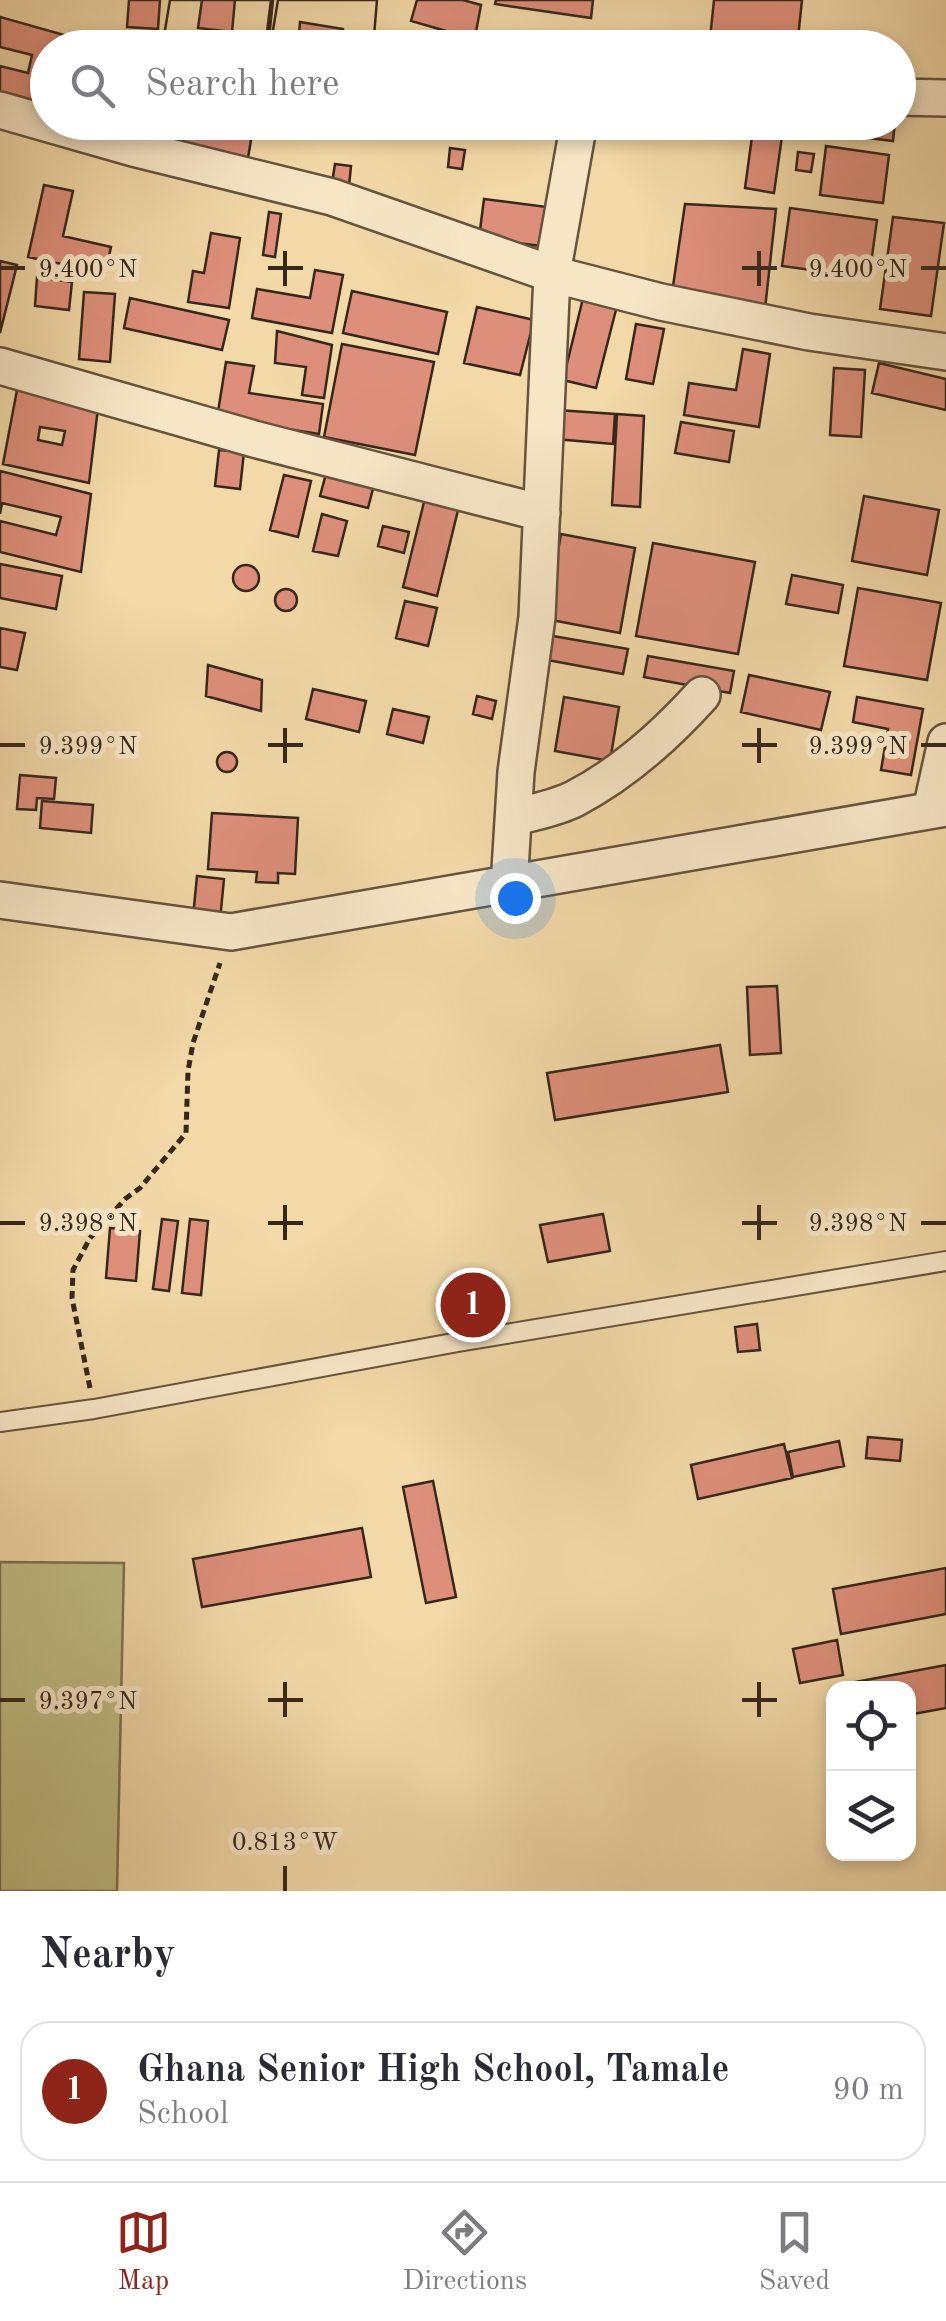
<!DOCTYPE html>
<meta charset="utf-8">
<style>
body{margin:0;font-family:"Old Standard TT",serif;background:#f7f7f7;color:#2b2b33}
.controls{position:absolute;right:30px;bottom:30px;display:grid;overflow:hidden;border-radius:20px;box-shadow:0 5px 15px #0003}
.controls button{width:90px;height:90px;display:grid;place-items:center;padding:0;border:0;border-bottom:2px solid #e1e1e2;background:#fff;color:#2b2b33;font:50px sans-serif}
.you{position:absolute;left:515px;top:898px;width:35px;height:35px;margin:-25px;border:8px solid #fff;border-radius:50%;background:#1a73e8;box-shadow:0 0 0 15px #1a73e833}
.badge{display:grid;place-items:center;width:65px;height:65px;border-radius:50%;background:#8f2418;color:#fff;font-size:32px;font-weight:700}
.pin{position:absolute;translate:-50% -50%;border:5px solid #fff;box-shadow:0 2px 10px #0006}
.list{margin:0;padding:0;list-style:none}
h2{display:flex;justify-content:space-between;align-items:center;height:130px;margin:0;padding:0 40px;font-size:42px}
h2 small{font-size:32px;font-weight:400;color:#7c7c81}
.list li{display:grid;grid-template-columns:65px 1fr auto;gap:30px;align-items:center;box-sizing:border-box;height:140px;margin:0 20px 20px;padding:0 20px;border:2px solid #e1e1e2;border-radius:30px}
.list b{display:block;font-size:38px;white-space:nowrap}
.list p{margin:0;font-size:32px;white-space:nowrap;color:#7c7c81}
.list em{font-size:32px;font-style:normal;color:#7c7c81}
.icon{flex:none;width:55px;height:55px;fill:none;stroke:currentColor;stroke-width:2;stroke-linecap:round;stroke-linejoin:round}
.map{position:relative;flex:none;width:946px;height:1891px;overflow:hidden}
.search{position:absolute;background:#fff;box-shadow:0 5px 15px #0003;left:30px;right:30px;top:30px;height:110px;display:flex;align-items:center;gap:25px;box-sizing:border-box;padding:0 35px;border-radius:55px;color:#7c7c81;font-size:38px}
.sheet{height:290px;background:#fff}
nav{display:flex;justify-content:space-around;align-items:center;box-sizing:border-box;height:140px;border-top:2px solid #e1e1e2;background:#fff;font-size:28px;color:#7c7c81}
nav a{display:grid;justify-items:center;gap:5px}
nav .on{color:#8f2418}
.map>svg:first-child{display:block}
.green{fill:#c0be84;stroke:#7b7250;stroke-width:2.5}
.building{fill:#de8f7b;stroke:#36271b;stroke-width:2.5;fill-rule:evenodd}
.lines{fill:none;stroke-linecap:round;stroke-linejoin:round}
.lane-casing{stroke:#65543e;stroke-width:22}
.street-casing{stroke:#65543e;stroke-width:40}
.path{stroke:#36271b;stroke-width:5;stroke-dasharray:8 5;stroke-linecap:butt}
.lane{stroke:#f7e6c6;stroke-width:18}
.street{stroke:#f7e6c6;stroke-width:35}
.ticks{fill:none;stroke:#36271b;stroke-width:4}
.ticks-label{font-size:25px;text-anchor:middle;fill:#36271b;stroke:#f7e6c6;stroke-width:10;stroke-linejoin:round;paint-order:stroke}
</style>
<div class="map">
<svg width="946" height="1891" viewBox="0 0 946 1891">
<rect width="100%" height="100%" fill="#f3d9a8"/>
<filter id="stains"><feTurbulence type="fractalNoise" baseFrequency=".002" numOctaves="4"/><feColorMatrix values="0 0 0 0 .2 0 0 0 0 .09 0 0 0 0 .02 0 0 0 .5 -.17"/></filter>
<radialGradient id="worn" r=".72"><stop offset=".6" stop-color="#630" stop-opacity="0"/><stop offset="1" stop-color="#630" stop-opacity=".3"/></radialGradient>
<path class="green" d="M0,1562l124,1 -7,328h-117z"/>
<path class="building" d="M129,0h31l-2,29 -31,-2z
M170,0h32l-4,28 34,4 3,-32h36l-6,48h-103z
M170,0h103l-5,48h-106z
M278,0h99l-4,48h-31l1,-19 -43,-7 -2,26h-28z
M278,0h99l-4,48h-103z
M417,0h46l18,5 -8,43h-30l3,-17 -35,-10z
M496,0h97l-2,18 -96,-14z
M714,0h88l-5,48h-88z
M0,17l75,21 -3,10h-24v72l-48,-14v-40l28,7 4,-18 -32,-8z
M149,122l68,4 1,-4h36l-7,42 -102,-18z
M754,122h30l-10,71 -29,-5z
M830,122h65l-2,19 -64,-8z
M826,146l63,9 -6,48 -63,-8z
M450,148l15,2 -3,19 -14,-2z
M798,152l16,2 -3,18 -15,-2z
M335,164l16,2 -2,20 -17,-3z
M44,185l29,6 -10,45 48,11 -6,26 -77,-16z
M484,199l63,8 -6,39 -62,-8z
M685,204l91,5 -11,100 -93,-16z
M790,208l87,12 -8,58 -87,-12z
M269,212l12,2 -6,43 -12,-2z
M893,217l51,6 -13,93 -51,-7z
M211,233l29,5 -11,70 -41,-6 5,-31 11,2z
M0,261l17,4 -17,68z
M315,270l28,5 -11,58 -80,-15 5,-29 53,9z
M37,277l35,5 -3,28 -34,-4z
M585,290l34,8 -23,90 -33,-8z
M352,291l95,21 -9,42 -95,-21z
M84,292l31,2 -5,68 -31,-3z
M130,298l99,22 -7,30 -98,-22z
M477,307l57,13 -14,55 -56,-12z
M636,324l28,5 -11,55 -27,-5z
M277,331l55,14 -8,53 -22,-3 4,-28 -31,-4z
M342,344l92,18 -19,93 -91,-18z
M743,349l27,5 -11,73 -75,-12 5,-32 47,7z
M226,362l28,4 -5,27 74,11 -4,30 -102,-16z
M879,363l67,16v31l-74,-17z
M834,368l31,2 -4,67 -31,-2z
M17,390l81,18 -9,75 -86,-19zM40,427l25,4 -3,14 -24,-5z
M557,410l58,4 -2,30 -58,-5z
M617,414l27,2 -4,91 -28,-2z
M681,422l53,9 -5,31 -54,-9z
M219,450l25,2 -4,37 -25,-3z
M327,470l48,11 -7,27 -48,-12z
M0,471l91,23 -10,78 -81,-20v-31l56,14 5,-18 -59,-14 -2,11z
M284,475l27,6 -13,56 -28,-7z
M426,494l34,8 -23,94 -34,-9z
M864,496l75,14 -12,65 -75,-14z
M322,514l25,7 -9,35 -25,-5z
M383,526l26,6 -5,21 -26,-7z
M561,534l74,14 -15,85 -74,-14z
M653,543l102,19 -17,92 -102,-18z
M0,564l62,12 -6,33 -56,-11z
M233 578a13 13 0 1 1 26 0a13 13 0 1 1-26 0Z
M792,575l51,10 -5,28 -52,-9z
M858,588l83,15 -14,77 -83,-14z
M275 600a11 11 0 1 1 22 0a11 11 0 1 1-22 0Z
M405,601l32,7 -9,38 -32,-8z
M0,628l25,5 -8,37 -17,-3z
M547,635l81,14 -5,25 -81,-15z
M648,656l86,15 -4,22 -86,-16z
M208,665l54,15 -1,31 -55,-15z
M749,675l81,17 -9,38 -80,-18z
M313,689l53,12 -7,31 -53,-13z
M477,696l19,5 -4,18 -19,-5z
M564,697l55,10 -9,54 -55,-10z
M857,697l66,12 -12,66 -30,-5 7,-41 -35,-7z
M393,709l36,8 -6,26 -36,-9z
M217 762a10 10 0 1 1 20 0a10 10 0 1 1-20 0Z
M20,775l36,3 -2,21 -17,-1 -1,12 -19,-1z
M42,801l51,4 -2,28 -51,-5z
M212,813l86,5 -3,56 -17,-1v10l-22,-1 1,-10 -49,-3z
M197,876l27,3 -4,41 -27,-3z
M777,986l4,67 -31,2 -3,-68z
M720,1045l8,47 -173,28 -8,-47z
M603,1214l7,37 -62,11 -8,-37z
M162,1219l16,2 -9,70 -16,-2z
M190,1219l18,2 -7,74 -19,-2z
M110,1228l30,3 -4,50 -30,-3z
M757,1324l3,26 -22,2 -3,-25z
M868,1437l34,3 -2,21 -34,-3z
M839,1441l5,25 -51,11 -5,-25z
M784,1444l8,34 -94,21 -7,-34z
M433,1481l23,116 -30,6 -23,-116z
M362,1528l9,49 -169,30 -9,-48z
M946,1568v46l-105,20 -8,-45z
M837,1640l6,35 -43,8 -7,-34z
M946,1665v43l-38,7v-27h-57l-1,-5z"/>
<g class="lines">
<defs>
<path id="lane" d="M0,1422l94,-13 364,-67 488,-81"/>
<path id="street" d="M898,97l48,1
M0,110l133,38 199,49 220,77 109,28 148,30 137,20
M0,366l254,73 288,74
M931,810l15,-68
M514,818c19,-6 42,-10 60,-19 50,-26 91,-63 128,-104
M509,886l7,-114 21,-155 15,-343 27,-152
M0,900l231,32 715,-124"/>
</defs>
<use href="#lane" class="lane-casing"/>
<use href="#street" class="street-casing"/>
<path class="path" d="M90,1388l-18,-90 1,-28 17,-32 35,-39 15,-11 46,-55 2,-62 5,-28 27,-80"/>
<use href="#lane" class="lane"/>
<use href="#street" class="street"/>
</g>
<path class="ticks" d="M285,251v35M759,251v35M0,268h25M268,268h35M742,268h35M921,268h25M285,728v35M759,728v35M0,745h25M268,745h35M742,745h35M921,745h25M285,1205v35M759,1205v35M0,1223h25M268,1223h35M742,1223h35M921,1223h25M285,1682v35M759,1682v35M0,1700h25M268,1700h35M742,1700h35M285,1866v25"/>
<g class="ticks-label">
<text x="88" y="277">9.400°N</text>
<text x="858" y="277">9.400°N</text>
<text x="88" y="754">9.399°N</text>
<text x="858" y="754">9.399°N</text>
<text x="88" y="1231">9.398°N</text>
<text x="858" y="1231">9.398°N</text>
<text x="88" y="1709">9.397°N</text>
<text x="285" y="1850">0.813°W</text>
</g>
<rect width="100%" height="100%" filter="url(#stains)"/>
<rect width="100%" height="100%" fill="url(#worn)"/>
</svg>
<div class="controls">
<button><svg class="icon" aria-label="locate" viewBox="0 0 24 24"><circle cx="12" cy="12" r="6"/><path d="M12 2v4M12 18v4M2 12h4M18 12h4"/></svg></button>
<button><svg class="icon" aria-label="layers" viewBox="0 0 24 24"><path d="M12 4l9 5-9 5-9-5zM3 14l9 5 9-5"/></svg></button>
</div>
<div class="you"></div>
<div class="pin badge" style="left:473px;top:1305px">1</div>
<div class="search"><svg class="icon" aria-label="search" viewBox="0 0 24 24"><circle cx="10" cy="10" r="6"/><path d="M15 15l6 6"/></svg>Search here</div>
</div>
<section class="sheet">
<h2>Nearby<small></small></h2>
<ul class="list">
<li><span class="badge">1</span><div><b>Ghana Senior High School, Tamale</b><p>School</p></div><em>90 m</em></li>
</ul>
</section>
<nav>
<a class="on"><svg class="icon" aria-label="map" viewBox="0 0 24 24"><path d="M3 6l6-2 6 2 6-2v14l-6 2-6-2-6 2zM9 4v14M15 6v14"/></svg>Map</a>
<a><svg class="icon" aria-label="directions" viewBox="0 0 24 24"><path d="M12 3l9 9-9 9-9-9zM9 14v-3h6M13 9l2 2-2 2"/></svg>Directions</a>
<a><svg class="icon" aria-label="saved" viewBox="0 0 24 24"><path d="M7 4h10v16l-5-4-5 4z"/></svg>Saved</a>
</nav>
